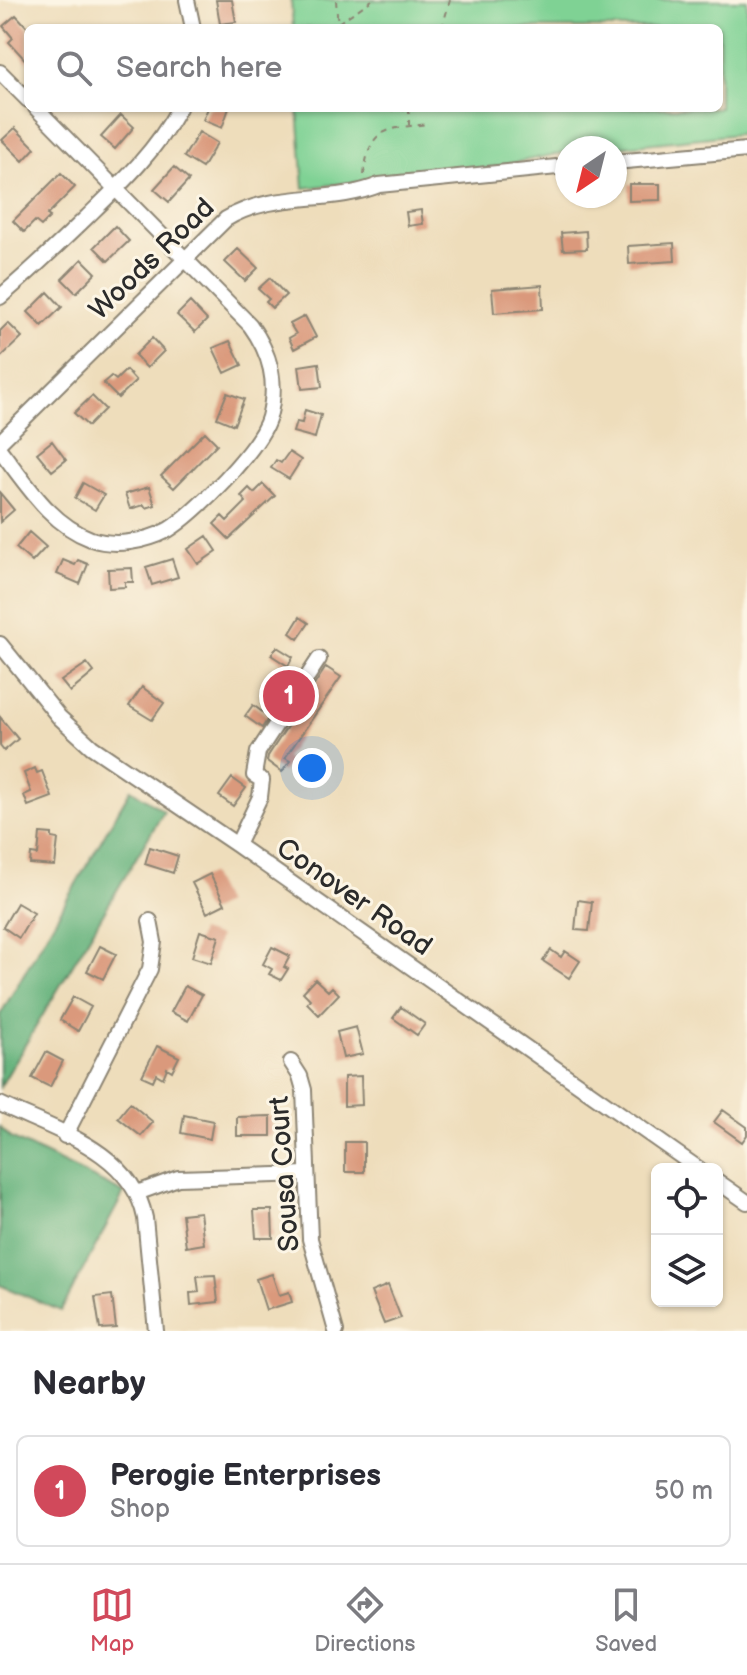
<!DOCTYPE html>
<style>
body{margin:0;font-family:"Balsamiq Sans",sans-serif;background:#f2f2f3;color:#2b2b33}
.controls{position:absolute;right:24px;bottom:24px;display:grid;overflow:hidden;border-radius:12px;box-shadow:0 2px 6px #0004}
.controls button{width:72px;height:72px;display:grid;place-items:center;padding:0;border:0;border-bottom:2px solid #e1e1e2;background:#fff;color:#2b2b33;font:40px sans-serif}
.compass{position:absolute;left:555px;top:136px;width:72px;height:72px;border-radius:50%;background:#fff;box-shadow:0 2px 6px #0004;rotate:215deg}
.you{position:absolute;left:312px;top:768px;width:28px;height:28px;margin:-20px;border:6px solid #fff;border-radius:50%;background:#1a73e8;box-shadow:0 0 0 12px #1a73e833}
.badge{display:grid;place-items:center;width:52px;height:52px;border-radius:50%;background:#d1495b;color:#fff;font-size:26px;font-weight:700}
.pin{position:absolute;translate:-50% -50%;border:4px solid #fff;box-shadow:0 2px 8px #0006}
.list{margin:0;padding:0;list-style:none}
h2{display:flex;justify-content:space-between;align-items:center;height:104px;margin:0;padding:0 32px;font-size:34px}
h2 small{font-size:26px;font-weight:400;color:#7c7c81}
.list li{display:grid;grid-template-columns:52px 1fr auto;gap:24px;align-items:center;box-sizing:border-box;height:112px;margin:0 16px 16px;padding:0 16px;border:2px solid #e1e1e2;border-radius:12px}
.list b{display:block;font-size:30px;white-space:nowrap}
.list p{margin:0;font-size:26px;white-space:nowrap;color:#7c7c81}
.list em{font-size:26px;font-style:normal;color:#7c7c81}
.icon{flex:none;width:44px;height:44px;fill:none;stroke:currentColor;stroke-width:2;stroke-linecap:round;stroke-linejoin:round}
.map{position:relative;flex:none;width:747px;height:1331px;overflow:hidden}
.search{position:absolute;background:#fff;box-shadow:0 2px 6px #0004;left:24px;right:24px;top:24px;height:88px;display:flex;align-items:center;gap:20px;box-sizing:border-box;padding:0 28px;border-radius:12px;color:#7c7c81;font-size:30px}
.sheet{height:232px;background:#fff}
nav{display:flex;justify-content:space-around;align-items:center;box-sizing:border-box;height:112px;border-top:2px solid #e1e1e2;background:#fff;font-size:22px;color:#7c7c81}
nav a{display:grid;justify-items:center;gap:4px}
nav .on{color:#d1495b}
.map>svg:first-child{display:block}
.green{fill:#7fd294;stroke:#557e60;stroke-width:2}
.forest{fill:#67b47e;stroke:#497054;stroke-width:2}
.building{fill:#da997c}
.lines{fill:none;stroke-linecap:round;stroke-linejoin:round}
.minor-casing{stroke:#8c8473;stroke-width:18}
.path{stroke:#8c8473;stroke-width:2;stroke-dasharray:6 6;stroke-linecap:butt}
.minor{stroke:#fff;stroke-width:14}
.labels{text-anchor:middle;stroke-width:6;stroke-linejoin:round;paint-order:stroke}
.street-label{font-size:28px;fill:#2b2b2b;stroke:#fcf5e5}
</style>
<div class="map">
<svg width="747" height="1331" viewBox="0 0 747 1331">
<rect width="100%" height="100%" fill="#fcf5e5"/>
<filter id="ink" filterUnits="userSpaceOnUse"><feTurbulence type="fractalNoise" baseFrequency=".0125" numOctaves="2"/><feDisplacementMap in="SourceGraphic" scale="16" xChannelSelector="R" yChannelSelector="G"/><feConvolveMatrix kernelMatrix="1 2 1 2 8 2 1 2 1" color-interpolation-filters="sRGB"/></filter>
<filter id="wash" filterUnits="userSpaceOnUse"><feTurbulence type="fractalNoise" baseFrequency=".006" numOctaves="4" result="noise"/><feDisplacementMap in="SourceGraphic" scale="32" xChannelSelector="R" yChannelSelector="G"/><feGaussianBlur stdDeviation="1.8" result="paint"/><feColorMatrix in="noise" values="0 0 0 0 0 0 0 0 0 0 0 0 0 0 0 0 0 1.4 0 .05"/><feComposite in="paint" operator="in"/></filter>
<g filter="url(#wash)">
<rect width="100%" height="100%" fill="#edb"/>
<path class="green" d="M291,0h456v133l-139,15h-41v4l-78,16 -185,20 -6,-80h421v-80h-426z"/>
<path class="forest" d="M131,789l33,22 -164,276v-72z
M0,1127l11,11 113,55 -63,118 -61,-26z"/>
<g id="blocks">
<path class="building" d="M216,0h16l4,22 -16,2z
M16,15l12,13v35l-19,-21 4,-4 -10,-12z
M208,108h21l-7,20 -19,-8z
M121,115l13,12 -19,22 -14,-12z
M15,128l20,20 -12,13 -21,-21z
M199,132l18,11 -15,25 -18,-11z
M174,167l15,13 -20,22 -15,-13z
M61,173l14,14 -28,28 3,2 -9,9 -6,-5 -11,11 -11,-11z
M629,184h31v16l-31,1z
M421,210l2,14 -15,2 -2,-14z
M115,226l14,15 -21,20 -14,-14z
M586,231l1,18 -24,1 -2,-17z
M674,243l1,18 -46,3 -1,-18z
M238,249l20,19 -13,13 -20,-19z
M82,259l14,14 -20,20 -14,-14z
M270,278l16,17 -14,13 -6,-6 3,-3 -11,-10z
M542,285l1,24 -49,4 -2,-24z
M48,292l14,15 -20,19 -14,-14z
M190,302l17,18 -12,12 -18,-17z
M305,316l11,21 -22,12 -5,-11 7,-4 -6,-10z
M8,323l14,14 -22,21v-27z
M152,338l12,13 -17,17 -12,-13z
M230,341l12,24 -17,8 -12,-25z
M319,363l3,24 -20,2 -3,-23z
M126,370l10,11 -18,17 -15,-15 8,-7 5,4z
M227,393l17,6 -10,26 -17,-7z
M92,396l13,13 -17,17 -14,-13z
M305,410l16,5 -6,23 -22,-6 3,-10 6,1z
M205,432l12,12 -43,44 -13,-12z
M52,441l14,19 -14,11 -15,-18z
M289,452l12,8 -12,19 -18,-11 5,-8 5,3z
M83,483l21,12 -9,15 -20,-12z
M263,484l12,12 -46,43 -15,-15 8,-8 5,5 19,-19 -5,-6 8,-8 5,5z
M149,487l6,18 -9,3 -2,-3 -14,4 -5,-15z
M0,493l14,17 -14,12z
M29,532l17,15 -14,15 -16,-14z
M207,536l10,15 -19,13 -10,-15z
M172,559l6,18 -26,8 -6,-18z
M63,560l12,5 3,-5 10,4 -8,20 -23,-10z
M132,568l1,14h-8v5l-16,1 -1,-19z
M300,617l9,6 -11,16 -8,-6z
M277,647l16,10 -5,9 -17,-11z
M87,663l7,9 -24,20 -9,-11z
M326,667l15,10 -56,81 5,3 -8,11 -15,-11 1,-5z
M142,687l22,16 -12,17 -23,-14z
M253,705l16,12 -7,11 -17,-12z
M0,717l18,22 -14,12 -4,-5z
M35,768l2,5 5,-2 10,26 -24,9 -4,-11 7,-3 -7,-19z
M232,778l14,10 -13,18 -14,-10z
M40,833l12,1v4l6,1 -3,27 -25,-2 1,-10 7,1z
M150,847l28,9 -5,17 -28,-9z
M210,874l15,30 -18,9 -15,-30z
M578,900l14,2 -3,29 -14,-1z
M17,903l17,10 -15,25 -16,-11z
M200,931l19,6 -8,26 -19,-6z
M100,946l16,8 -13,25 -16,-8z
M272,947l18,9 -6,11 4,2 -7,11 -12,-6 3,-5 -9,-5z
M551,950l10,7 4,-6 15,10 -11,17 -26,-17z
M315,979l13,12 4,-4 7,7 -20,21 -12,-12 3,-4 -7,-7z
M185,986l17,9 -14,26 -17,-9z
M73,997l18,10 -13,24 -18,-11z
M401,1007l24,17 -8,11 -24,-17z
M356,1027l7,27 -20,4 -6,-26z
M157,1046l22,11 -7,14 -5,-3 -4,10 -7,-4 -3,7 -11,-5z
M46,1052l17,9 -13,26 -18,-9z
M361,1076l1,29 -18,1v-29z
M130,1103l23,19 -12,14 -23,-18z
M723,1110l24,17v8l-5,7 -28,-20z
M184,1115l29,6 -3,18 -29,-6z
M271,1116v20h-34v-19z
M345,1142h19v30h-19z
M254,1210h18l1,28h-17z
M200,1212l4,32 -18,3 -4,-33z
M272,1274l7,21 10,-3 3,10 -26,8 -10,-31z
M215,1275l3,27 -27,3 -1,-12 9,-1 -2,-16z
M388,1285l13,33 -17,6 -13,-32z
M112,1295l4,33 -16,1 -5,-32z"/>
</g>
</g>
<g filter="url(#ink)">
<use href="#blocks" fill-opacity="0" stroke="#8c8473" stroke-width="2"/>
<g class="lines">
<defs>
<path id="minor" d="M187,0l6,28
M0,72l28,28
M615,162l132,-12
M0,297c30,-25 59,-53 87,-80 35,-34 69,-66 92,-109
M0,442l226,-223c48,-29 104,-14 153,-34l188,-19
M0,450c26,33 50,74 91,89 24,8 54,3 77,-9 27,-16 93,-83 101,-113 9,-34 2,-63 -19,-92l-214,-217
M0,644l59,73 33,30 145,98 462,324
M237,845l23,-48 2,-17 -8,-5 4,-23 61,-93
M291,1062l9,14 4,14 6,149 26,92
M0,1104c54,26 132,47 145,114l11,113
M65,1136l85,-167 4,-27 -4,-21
M717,1181l30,21
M137,1193l41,-15 129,-4"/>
</defs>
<use href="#minor" class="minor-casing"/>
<path class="path" d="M336,0l2,28
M338,23l34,-23
M442,28l8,-28
M388,108l5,3 16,-2
M409,108v17
M364,175c5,-48 22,-46 64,-51"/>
<use href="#minor" class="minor"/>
</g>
</g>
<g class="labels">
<g class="street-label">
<text transform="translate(151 258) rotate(-44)" y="10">Woods Road</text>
<text transform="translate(355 896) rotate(35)" y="10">Conover Road</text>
<text transform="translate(283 1174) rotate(-94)" y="10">Sousa Court</text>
</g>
</g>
</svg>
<div class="controls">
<button><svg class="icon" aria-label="locate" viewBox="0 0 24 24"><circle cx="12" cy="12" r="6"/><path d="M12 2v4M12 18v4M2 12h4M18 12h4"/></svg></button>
<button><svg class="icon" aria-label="layers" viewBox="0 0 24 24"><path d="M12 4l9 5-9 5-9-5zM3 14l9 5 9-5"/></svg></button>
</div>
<svg class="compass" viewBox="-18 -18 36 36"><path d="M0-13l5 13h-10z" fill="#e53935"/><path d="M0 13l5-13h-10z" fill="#7c7c81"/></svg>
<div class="you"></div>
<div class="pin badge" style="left:289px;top:696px">1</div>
<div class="search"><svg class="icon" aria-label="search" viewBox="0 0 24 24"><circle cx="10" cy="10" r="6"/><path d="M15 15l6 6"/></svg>Search here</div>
</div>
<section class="sheet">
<h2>Nearby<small></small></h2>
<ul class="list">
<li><span class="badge">1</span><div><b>Perogie Enterprises</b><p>Shop</p></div><em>50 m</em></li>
</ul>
</section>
<nav>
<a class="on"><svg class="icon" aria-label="map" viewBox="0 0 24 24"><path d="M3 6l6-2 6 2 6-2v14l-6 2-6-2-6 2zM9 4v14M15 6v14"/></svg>Map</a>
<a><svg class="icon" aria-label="directions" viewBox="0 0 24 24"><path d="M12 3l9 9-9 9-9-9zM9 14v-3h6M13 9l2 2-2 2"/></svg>Directions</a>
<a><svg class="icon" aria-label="saved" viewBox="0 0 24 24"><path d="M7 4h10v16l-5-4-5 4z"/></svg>Saved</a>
</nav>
